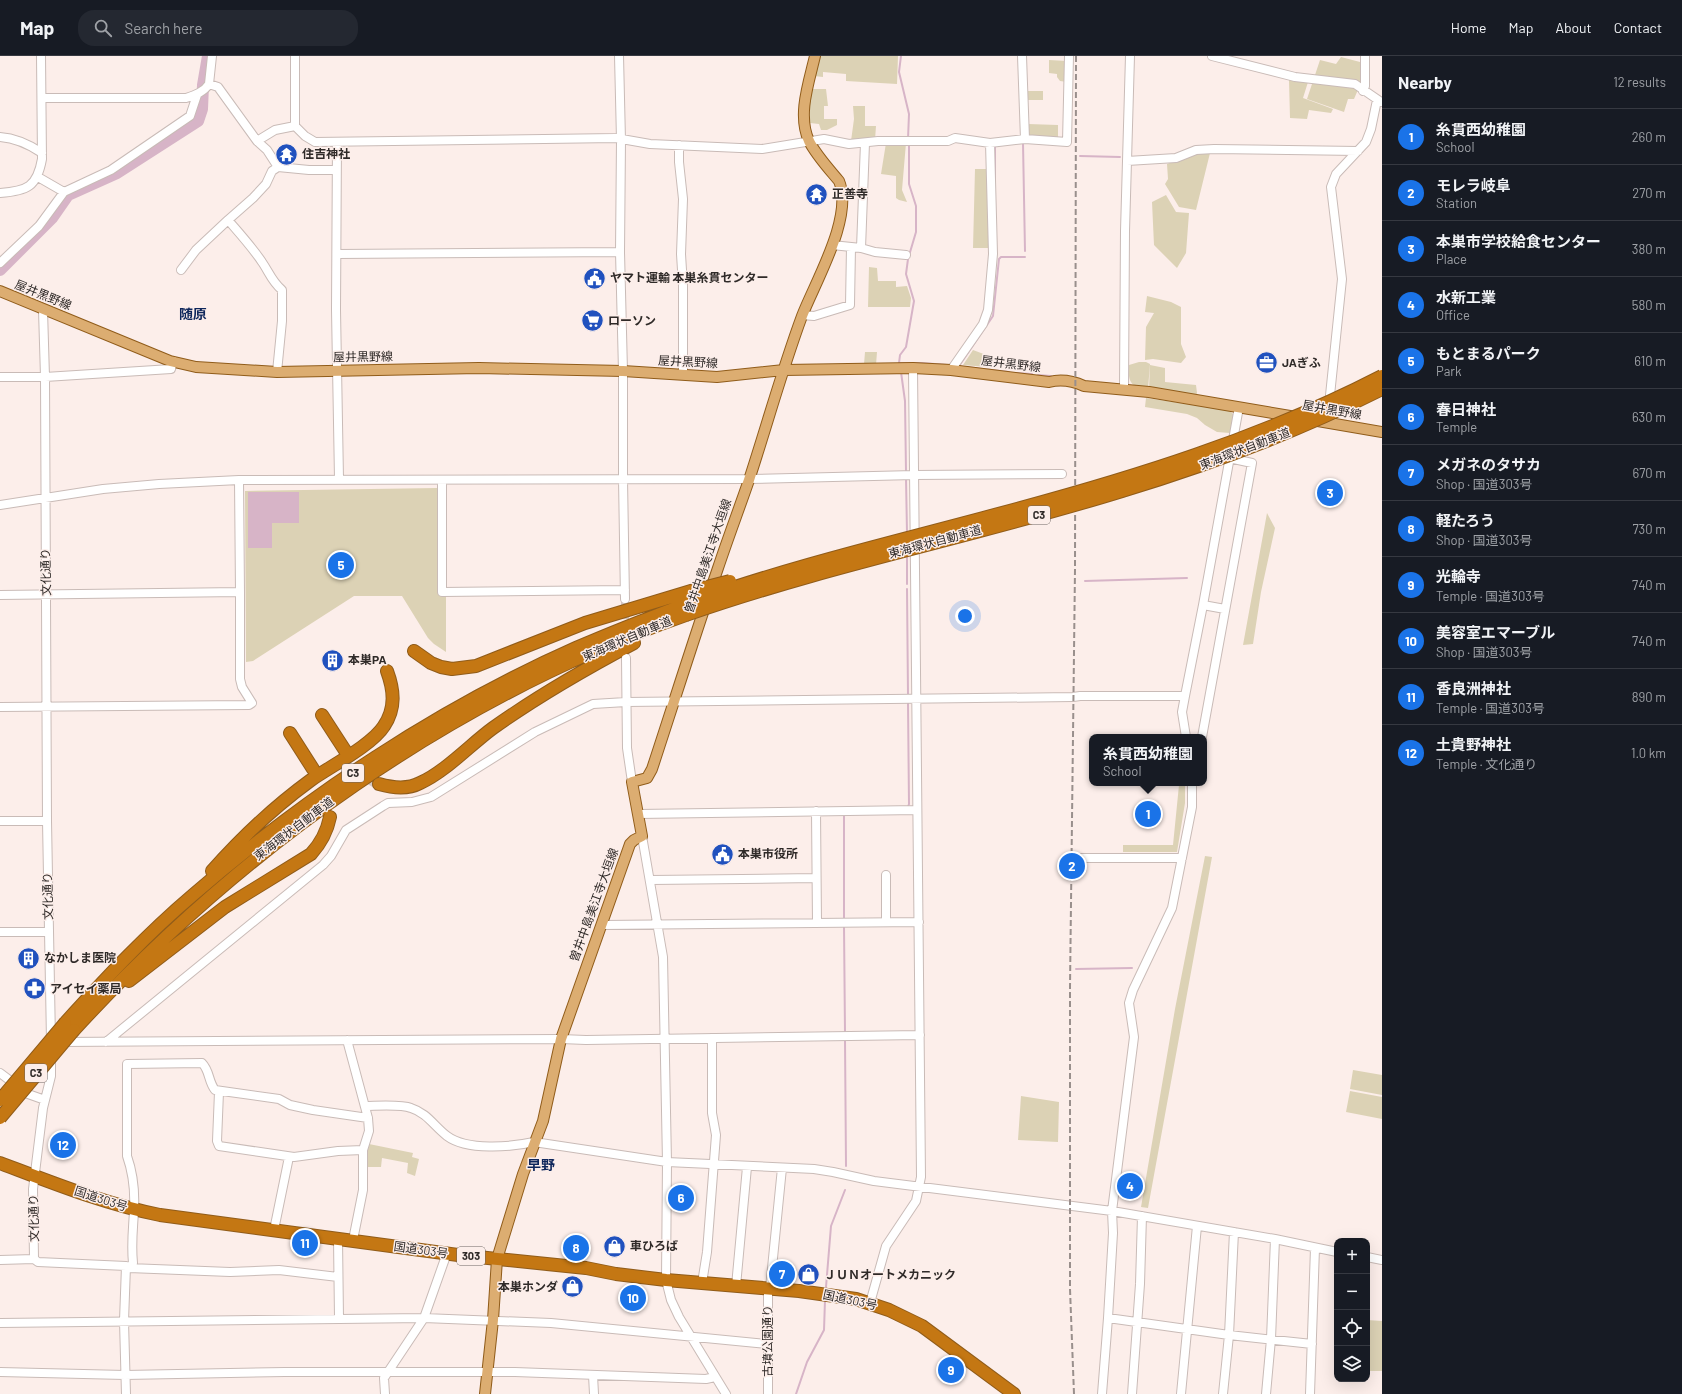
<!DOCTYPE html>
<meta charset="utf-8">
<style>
body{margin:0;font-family:Barlow,"Noto Sans JP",sans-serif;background:#242831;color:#f1f3f6}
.controls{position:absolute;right:12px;bottom:12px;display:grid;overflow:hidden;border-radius:8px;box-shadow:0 4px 16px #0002}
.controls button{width:36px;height:36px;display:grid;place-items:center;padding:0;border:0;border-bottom:1px solid #363941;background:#171b24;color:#f1f3f6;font:20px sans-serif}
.you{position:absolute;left:965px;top:560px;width:14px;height:14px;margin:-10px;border:3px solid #fff;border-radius:50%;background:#1a73e8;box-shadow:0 0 0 6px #1a73e833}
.badge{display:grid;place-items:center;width:26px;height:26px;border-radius:50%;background:#1a73e8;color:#fff;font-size:13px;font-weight:700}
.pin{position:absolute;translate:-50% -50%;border:2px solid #fff;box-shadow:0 1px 4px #0006}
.popup{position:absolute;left:1089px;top:678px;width:118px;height:52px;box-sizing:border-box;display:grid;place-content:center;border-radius:8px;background:#171b24;filter:drop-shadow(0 1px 3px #0005);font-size:13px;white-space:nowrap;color:#9ea1a6}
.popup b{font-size:15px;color:#f1f3f6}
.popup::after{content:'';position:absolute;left:50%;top:100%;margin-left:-8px;border:8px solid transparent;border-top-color:#171b24}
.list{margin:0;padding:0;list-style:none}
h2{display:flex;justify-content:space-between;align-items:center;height:52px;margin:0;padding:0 16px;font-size:17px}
h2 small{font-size:13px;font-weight:400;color:#9ea1a6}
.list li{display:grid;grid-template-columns:26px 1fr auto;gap:12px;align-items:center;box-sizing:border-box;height:56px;padding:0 16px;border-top:1px solid #363941}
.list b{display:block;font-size:15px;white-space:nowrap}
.list p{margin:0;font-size:13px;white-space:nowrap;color:#9ea1a6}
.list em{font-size:13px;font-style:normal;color:#9ea1a6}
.icon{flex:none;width:22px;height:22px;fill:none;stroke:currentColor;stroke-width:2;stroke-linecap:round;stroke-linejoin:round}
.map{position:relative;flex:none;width:1382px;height:1338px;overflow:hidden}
header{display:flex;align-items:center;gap:24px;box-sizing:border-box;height:56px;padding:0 20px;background:#171b24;border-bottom:1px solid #363941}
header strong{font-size:19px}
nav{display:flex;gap:22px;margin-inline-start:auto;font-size:14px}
.search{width:280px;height:36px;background:#242831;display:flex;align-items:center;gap:10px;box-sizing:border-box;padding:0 14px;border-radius:16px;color:#9ea1a6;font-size:15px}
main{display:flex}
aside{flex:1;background:#171b24}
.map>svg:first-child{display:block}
.green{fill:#dcd2b5}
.water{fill:#d7b4c7}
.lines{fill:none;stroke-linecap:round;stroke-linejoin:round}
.stream{stroke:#d7b4c7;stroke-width:2}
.river{stroke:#d7b4c7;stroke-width:12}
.minor-tunnel{stroke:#d3c7c3;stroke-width:8;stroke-dasharray:8 4;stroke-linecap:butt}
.highway-tunnel{stroke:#d3c7c3;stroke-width:12;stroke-dasharray:12 6;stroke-linecap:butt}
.minor-casing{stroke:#c9bbb7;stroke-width:10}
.major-casing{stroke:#905c1a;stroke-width:12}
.highway-casing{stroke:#905c1a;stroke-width:14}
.minor{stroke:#fff;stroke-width:8}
.major{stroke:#dcad71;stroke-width:10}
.highway{stroke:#c47713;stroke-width:12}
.rail{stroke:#998f8c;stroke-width:2;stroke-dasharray:6 3;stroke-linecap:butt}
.highway-bridge-casing{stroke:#905c1a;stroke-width:14;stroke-linecap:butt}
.highway-bridge{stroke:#c47713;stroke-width:12}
.labels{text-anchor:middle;stroke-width:3;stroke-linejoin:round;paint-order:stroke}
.shield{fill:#fceeea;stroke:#6c6562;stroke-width:1}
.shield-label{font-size:11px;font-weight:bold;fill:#2f2a28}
.poi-label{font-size:12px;font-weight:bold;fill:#2f2a28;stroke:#fceeea;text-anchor:start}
.street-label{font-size:12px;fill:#2f2a28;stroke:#fceeea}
.quarter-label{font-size:14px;font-weight:bold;fill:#0e265b;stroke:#fceeea}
</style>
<header>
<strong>Map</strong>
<div class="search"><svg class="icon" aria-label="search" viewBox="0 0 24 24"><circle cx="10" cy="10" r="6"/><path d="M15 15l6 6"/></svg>Search here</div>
<nav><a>Home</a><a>Map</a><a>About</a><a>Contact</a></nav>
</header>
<main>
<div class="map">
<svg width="1382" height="1338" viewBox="0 0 1382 1338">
<rect width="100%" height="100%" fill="#fceeea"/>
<path class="green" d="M818,0h80l-1,28 -51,-3v-7l-23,-2v5l-9,-1z
M1341,1l19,5v23l-6,14h-6l-4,13 -37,-13 13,-39 16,4z
M1049,4l18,1v21l-7,-1 -3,-4v-3l-8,-1z
M1289,24l19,2 -5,16 30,11 -2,4 -22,-3 -2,9 -17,-1z
M810,33h16l2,17h-4v13h13v6l-10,5h-6l-2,-6 -9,-1z
M1027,35h16v9h-16z
M853,50h12v20h11l-1,14 -24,1 3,-22z
M1028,68l30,1v14l-27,-2 -3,-4z
M886,87h20l-4,47 5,12 -8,-2 -3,-2v-22l-15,-2z
M1196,97h14l-14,57 -17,-3 -14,-23 3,-5 -1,-15z
M975,113h12l2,79h-16z
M1166,139l10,17 13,1 -3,40 -9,15 -23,-23 -2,-43z
M869,211l8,1 1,13h18v6l11,-1 4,12 -1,9h-42z
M1147,240l24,6 10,5v37l5,13 -5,6 -28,-4 -8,1 1,-33 8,-14 -9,-1z
M973,294l16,6 -2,11 -24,-2z
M865,296h12l-1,13 -12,-1z
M1139,306h7l4,2 -2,25c-18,-2 -20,-7 -19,-24z
M1150,309l15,3v14l31,3 1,8 -1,2 -47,-6z
M1146,342l83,12 5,5 -4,18 -13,-1 -12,-7 -8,-7 -10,-4 -42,-7z
M437,432l1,106h8v58l-12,-8 -6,-6 -26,-42h-48l-101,65 -7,1 -1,-171z
M1267,457l8,15 -14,64 -8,52 -10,1z
M1185,727v20l-8,49h-54v-7h50l6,-60z
M1205,800l7,1 -64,351 -7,-1 34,-198z
M1353,1014l29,5v20l-32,-6z
M1350,1035l32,6v22l-36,-7z
M1021,1040l38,6 -1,40 -40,-2z
M369,1088l44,9 -1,4 7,2 -4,17 -8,-3 1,-10 -26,-5 -1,9h-15v-14z
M1367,1264l15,1v50h-15z"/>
<path class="water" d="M248,436h51v31h-27v25h-24z"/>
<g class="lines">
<path class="stream" d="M901,0l-2,16 10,42 -1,25
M1023,87l2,108
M909,88v40l7,22v26l-8,27 -2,15 8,27 -8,46 -6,8 -1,8h23l26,2
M995,89v47
M1080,100l40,1
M960,310h-1l34,-50 6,-57 2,-2h24
M965,311l44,5
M901,316l4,29 1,71
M1016,317l16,1
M1038,319l13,1
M906,422l1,55
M907,499v29
M1085,525l102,-3
M907,533l1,106
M907,751h1l1,-3 -1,-101
M844,758v106
M844,870l1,106
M1076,913l56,-1
M845,984l1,126
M826,1231l5,-61 14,-36
M796,1338l11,-32 17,-32 1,-30"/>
<path class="river" d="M0,214l52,-52 16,-23 49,-22 81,-52 4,-12 1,-24 5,-29"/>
<path class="minor-tunnel" d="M625,543v32"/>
<path class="highway-tunnel" d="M346,696l17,22 16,10"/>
<defs>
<path id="minor" d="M295,0v70l10,10 10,6 301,-4 34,6 112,5 62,-10 25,5 29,-3h70l7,-3 35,5 35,-4 42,3 2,-86
M619,0l2,84 -1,112 3,119v108l2,120
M1022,0l3,83
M1212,0l83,21 60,7 26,18
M209,28l9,3 39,54 10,9 11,17
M1363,35l2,-5v-30
M42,42h144c9,-3 18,-6 23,-14l3,-28
M0,81c15,1 30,8 42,16
M257,85l18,-11 20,-4
M337,86l-1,168 3,169
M679,89v17l4,37 -2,55 2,32v89
M1127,105l49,-3 20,-8 18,-1 144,2
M38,121l26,15
M0,137c27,-2 37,-6 42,-34l-1,-103
M832,189l29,3 14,4 31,3
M861,192l4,-105
M337,198l283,-2
M0,207l39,-37 25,-34 47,-22 79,-54 7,-21
M181,214l15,-20 32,-30
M43,254l2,67 2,444 4,220
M802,259l12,1 36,-11 1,-58
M951,314l32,-46 5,-14 5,-56 -3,-111
M277,316l5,-51v-31c-10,-8 -13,-18 -20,-28 -10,-15 -22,-28 -34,-42l25,-22 13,-14 6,-13 6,-4 31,3h27
M0,321h45l126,-8 2,-8
M1124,333l1,-158 5,-175
M1329,349l13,-126 -11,-92 5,-13 30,-32 5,-13 6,-29
M442,424v112l183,-2
M0,449l103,-16 56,-5 80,-4 510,-1 165,-4 148,-1
M0,539l240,-3 -1,-112
M1203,549l22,4
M626,602l1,90 5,34
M0,651l249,-2 3,-2 -10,-16 -2,-8v-87
M1186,681l-4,-25 3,-16 18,-91 36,-198
M1202,681l50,-274 -23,-5
M816,755l1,112
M638,758l279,-4
M0,765h47
M1079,802h103
M886,819v47
M651,824l165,-2
M601,869l318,-3
M0,876h49
M347,984l21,78 1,13 -6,19v40l-10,50
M61,986l500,-3 25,1 334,-5
M106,986l217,-177 8,-9 15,-26 37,-24 5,-3 24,-1 19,-5 104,-65 58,-28 33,-2 447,-5 7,-1h105
M51,1000v20l-8,32 -10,81 1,70 4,3 88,4 -2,55 2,73
M0,1017l28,21 17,6
M219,1036l-2,49 2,5 75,11 44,-6 25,-1
M365,1050c11,0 36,-2 46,2 16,5 23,18 36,28 20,15 64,11 87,6l133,20 -4,-205 -21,-121
M274,1174l15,-73
M338,1183l1,79
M1367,1201l15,3
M0,1204l34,-1
M338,1221l-59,-7 -49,2 -101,-4 4,-5c-2,-19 0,-33 1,-52 1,-18 -1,-38 -7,-55v-92l75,-1c8,8 6,18 13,27l64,9 11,6 23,5 55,8
M702,1227l5,-31 9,-117 -4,-22v-75
M736,1230l11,-119
M768,1232v106
M770,1232l12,-120
M870,1247l16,-57 30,-45 5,-24 -8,-809
M1108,1262l5,-85 -1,-22 22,-174 -5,-34 4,-13 39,-82 20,-101v-24
M0,1267l424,-5 127,5 216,21
M0,1316l125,3 160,-3h230l191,7 9,-2
M593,1319l1,19
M385,1338l-1,-16 40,-60 23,-65
M726,1338l-47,-77 -8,-17 -5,-20 1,-118 147,7 19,3 41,9 238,30 163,28 62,13
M1102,1338l6,-76 121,17 83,9
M1132,1338l8,-110 2,-68
M1181,1338l16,-168
M1223,1338l6,-59 5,-103
M1266,1338l5,-55 4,-100
M1310,1338l5,-146"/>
<path id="major" d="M0,235l170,70 26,6 81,5 202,-4 144,3 94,6 67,-7 129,-2 38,2 98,12c12,-3 24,-1 35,4l65,6 147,25
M1312,364l70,12
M485,1338l8,-74 4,-61 26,-85 20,-53 18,-82 69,-195 4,-4 8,-4 -10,-54 15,-4 5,-9c22,-67 43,-134 66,-201 10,-30 21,-59 31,-88 18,-55 33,-110 53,-164 13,-34 52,-99 37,-135 -10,-12 -23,-26 -30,-40 -12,-26 0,-59 6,-85"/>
<path id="highway" d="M414,595l17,12 10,4 11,2 24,-3 109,-43 106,-32
M322,659l24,37
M290,677l23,36
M379,728c14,4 28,6 41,-1 25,-11 51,-39 73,-55 45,-32 92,-59 141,-85
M212,815c30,-34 62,-64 99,-91 20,-14 61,-35 73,-54 12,-18 10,-36 3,-55
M129,925l96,-74 86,-53c10,-11 16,-22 19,-37
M65,967c41,-45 82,-89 128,-128 114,-99 245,-186 383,-247 39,-17 78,-32 118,-47
M74,974c167,-182 378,-333 612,-415
M0,1107c53,20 105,41 160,52l298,40 128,13 30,6 50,6 133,11 57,8 33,11 33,16 92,68"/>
</defs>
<use href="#minor" class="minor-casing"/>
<use href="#major" class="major-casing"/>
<use href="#highway" class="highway-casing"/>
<use href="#minor" class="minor"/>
<use href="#major" class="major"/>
<use href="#highway" class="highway"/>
<path class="rail" d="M1074,1338l-4,-105v-302l5,-418 1,-513"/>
<defs>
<path id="highway-bridge" d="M691,535l39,-10
M694,545c101,-36 205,-60 308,-88 131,-35 260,-75 380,-137
M686,559c143,-50 291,-79 436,-124 89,-27 177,-60 260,-102
M0,1044l65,-77
M0,1062l74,-88"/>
</defs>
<use href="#highway-bridge" class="highway-bridge-casing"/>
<use href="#highway-bridge" class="highway-bridge"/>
</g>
<defs>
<symbol id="temple-disc" viewBox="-11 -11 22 22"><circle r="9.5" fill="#2051be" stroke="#fceeea"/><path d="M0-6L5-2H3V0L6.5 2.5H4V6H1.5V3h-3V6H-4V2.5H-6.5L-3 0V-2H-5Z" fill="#fff"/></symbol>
<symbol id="civic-disc" viewBox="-11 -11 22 22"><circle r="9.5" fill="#2051be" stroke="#fceeea"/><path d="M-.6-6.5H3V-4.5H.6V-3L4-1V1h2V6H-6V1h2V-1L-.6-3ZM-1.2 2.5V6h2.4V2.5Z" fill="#fff"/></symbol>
<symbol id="supermarket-disc" viewBox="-11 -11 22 22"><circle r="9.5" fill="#2051be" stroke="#fceeea"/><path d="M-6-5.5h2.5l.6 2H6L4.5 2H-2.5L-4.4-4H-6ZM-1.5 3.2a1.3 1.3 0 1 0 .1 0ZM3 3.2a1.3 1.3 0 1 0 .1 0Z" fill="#fff"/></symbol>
<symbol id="office-disc" viewBox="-11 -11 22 22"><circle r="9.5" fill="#2051be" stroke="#fceeea"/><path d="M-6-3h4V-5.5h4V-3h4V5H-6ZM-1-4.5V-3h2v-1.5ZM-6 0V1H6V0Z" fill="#fff"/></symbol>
<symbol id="building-disc" viewBox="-11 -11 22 22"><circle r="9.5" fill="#2051be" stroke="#fceeea"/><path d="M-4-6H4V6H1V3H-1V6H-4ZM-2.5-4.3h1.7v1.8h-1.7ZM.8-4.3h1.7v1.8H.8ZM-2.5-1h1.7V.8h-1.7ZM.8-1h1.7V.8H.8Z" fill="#fff"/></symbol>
<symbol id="pharmacy-disc" viewBox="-11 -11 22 22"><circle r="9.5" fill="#2051be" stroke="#fceeea"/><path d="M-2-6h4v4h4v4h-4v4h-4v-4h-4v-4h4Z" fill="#fff"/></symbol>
<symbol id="shop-disc" viewBox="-11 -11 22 22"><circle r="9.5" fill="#2051be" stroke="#fceeea"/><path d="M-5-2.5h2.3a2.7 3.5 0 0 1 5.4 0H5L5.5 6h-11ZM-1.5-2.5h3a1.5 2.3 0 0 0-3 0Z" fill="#fff"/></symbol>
</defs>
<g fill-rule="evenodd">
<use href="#temple-disc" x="274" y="86" width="25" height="25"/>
<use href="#temple-disc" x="804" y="126" width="25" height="25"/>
<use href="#civic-disc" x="582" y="210" width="25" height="25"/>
<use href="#supermarket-disc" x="580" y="252" width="25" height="25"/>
<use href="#office-disc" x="1254" y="294" width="25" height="25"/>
<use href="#building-disc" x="320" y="592" width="25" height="25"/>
<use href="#civic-disc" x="710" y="786" width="25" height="25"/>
<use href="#building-disc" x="16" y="890" width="25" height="25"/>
<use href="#pharmacy-disc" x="22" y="920" width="25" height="25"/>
<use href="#shop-disc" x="602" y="1178" width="25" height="25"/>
<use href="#shop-disc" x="796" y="1206" width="25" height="25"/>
<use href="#shop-disc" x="560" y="1218" width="25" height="25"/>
</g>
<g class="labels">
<g class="shield">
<rect x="1028" y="450" width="22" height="18" rx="3"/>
<rect x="342" y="708" width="22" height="18" rx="3"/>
<rect x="25" y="1008" width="22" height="18" rx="3"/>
<rect x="457" y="1191" width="28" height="18" rx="3"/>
</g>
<g class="shield-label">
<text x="1039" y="463">C3</text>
<text x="353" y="721">C3</text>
<text x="36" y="1021">C3</text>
<text x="471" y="1204">303</text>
</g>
<g class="poi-label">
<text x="302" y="102">住吉神社</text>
<text x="832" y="142">正善寺</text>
<text x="610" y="226">ヤマト運輸 本巣糸貫センター</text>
<text x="608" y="269">ローソン</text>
<text x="1282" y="311">JAぎふ</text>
<text x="348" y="608">本巣PA</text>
<text x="738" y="802">本巣市役所</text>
<text x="44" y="906">なかしま医院</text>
<text x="50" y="937">アイセイ薬局</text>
<text x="630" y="1194">車ひろば</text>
<text x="824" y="1223">ＪＵＮオートメカニック</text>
<text x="558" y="1235" text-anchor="end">本巣ホンダ</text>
</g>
<g class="street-label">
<text transform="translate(43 239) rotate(22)" y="4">屋井黒野線</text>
<text transform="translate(363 301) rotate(-1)" y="4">屋井黒野線</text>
<text transform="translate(688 306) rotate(3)" y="4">屋井黒野線</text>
<text transform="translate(1011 308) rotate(7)" y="4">屋井黒野線</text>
<text transform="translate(1332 354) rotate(10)" y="4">屋井黒野線</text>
<text transform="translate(1245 393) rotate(-21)" y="4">東海環状自動車道</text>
<text transform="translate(935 486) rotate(-15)" y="4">東海環状自動車道</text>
<text transform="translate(708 500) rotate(-71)" y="4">曽井中島美江寺大垣線</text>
<text transform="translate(46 516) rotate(-91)" y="4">文化通り</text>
<text transform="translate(627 583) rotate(-23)" y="4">東海環状自動車道</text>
<text transform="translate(294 773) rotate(-37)" y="4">東海環状自動車道</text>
<text transform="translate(48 840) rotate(-91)" y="4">文化通り</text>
<text transform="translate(594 849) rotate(-70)" y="4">曽井中島美江寺大垣線</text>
<text transform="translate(101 1143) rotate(18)" y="4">国道303号</text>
<text transform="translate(34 1162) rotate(-91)" y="4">文化通り</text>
<text transform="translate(421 1194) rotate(8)" y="4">国道303号</text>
<text transform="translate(850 1244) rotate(12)" y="4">国道303号</text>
<text transform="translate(768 1285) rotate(-90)" y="4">古墳公園通り</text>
</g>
<g class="quarter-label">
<text x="193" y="263">随原</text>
<text x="541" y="1114">早野</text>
</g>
</g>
</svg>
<div class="controls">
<button>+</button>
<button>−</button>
<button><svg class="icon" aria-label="locate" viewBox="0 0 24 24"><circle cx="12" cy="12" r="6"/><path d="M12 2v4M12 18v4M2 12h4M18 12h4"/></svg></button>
<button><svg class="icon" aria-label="layers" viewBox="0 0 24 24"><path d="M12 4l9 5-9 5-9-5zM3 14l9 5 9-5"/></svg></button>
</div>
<div class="you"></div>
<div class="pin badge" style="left:1148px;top:758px">1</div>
<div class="popup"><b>糸貫西幼稚園</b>School</div>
<div class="pin badge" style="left:1072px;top:810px">2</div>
<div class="pin badge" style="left:1330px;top:437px">3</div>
<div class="pin badge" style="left:1130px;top:1130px">4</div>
<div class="pin badge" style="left:341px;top:509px">5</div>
<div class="pin badge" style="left:681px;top:1142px">6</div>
<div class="pin badge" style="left:782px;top:1218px">7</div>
<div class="pin badge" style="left:576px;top:1192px">8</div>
<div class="pin badge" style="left:951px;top:1314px">9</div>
<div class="pin badge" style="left:633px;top:1242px">10</div>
<div class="pin badge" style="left:305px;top:1187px">11</div>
<div class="pin badge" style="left:63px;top:1089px">12</div>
</div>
<aside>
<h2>Nearby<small>12 results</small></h2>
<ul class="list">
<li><span class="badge">1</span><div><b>糸貫西幼稚園</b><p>School</p></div><em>260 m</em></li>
<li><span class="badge">2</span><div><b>モレラ岐阜</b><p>Station</p></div><em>270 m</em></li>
<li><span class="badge">3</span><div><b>本巣市学校給食センター</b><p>Place</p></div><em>380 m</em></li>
<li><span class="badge">4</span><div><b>水新工業</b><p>Office</p></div><em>580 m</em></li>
<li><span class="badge">5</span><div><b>もとまるパーク</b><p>Park</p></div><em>610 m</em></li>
<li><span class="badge">6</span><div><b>春日神社</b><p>Temple</p></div><em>630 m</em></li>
<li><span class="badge">7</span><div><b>メガネのタサカ</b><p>Shop · 国道303号</p></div><em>670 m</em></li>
<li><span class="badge">8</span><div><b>軽たろう</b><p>Shop · 国道303号</p></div><em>730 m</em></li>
<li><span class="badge">9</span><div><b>光輪寺</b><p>Temple · 国道303号</p></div><em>740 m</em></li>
<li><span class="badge">10</span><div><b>美容室エマーブル</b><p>Shop · 国道303号</p></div><em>740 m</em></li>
<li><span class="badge">11</span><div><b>香良洲神社</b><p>Temple · 国道303号</p></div><em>890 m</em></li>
<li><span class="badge">12</span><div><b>土貴野神社</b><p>Temple · 文化通り</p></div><em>1.0 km</em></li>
</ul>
</aside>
</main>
